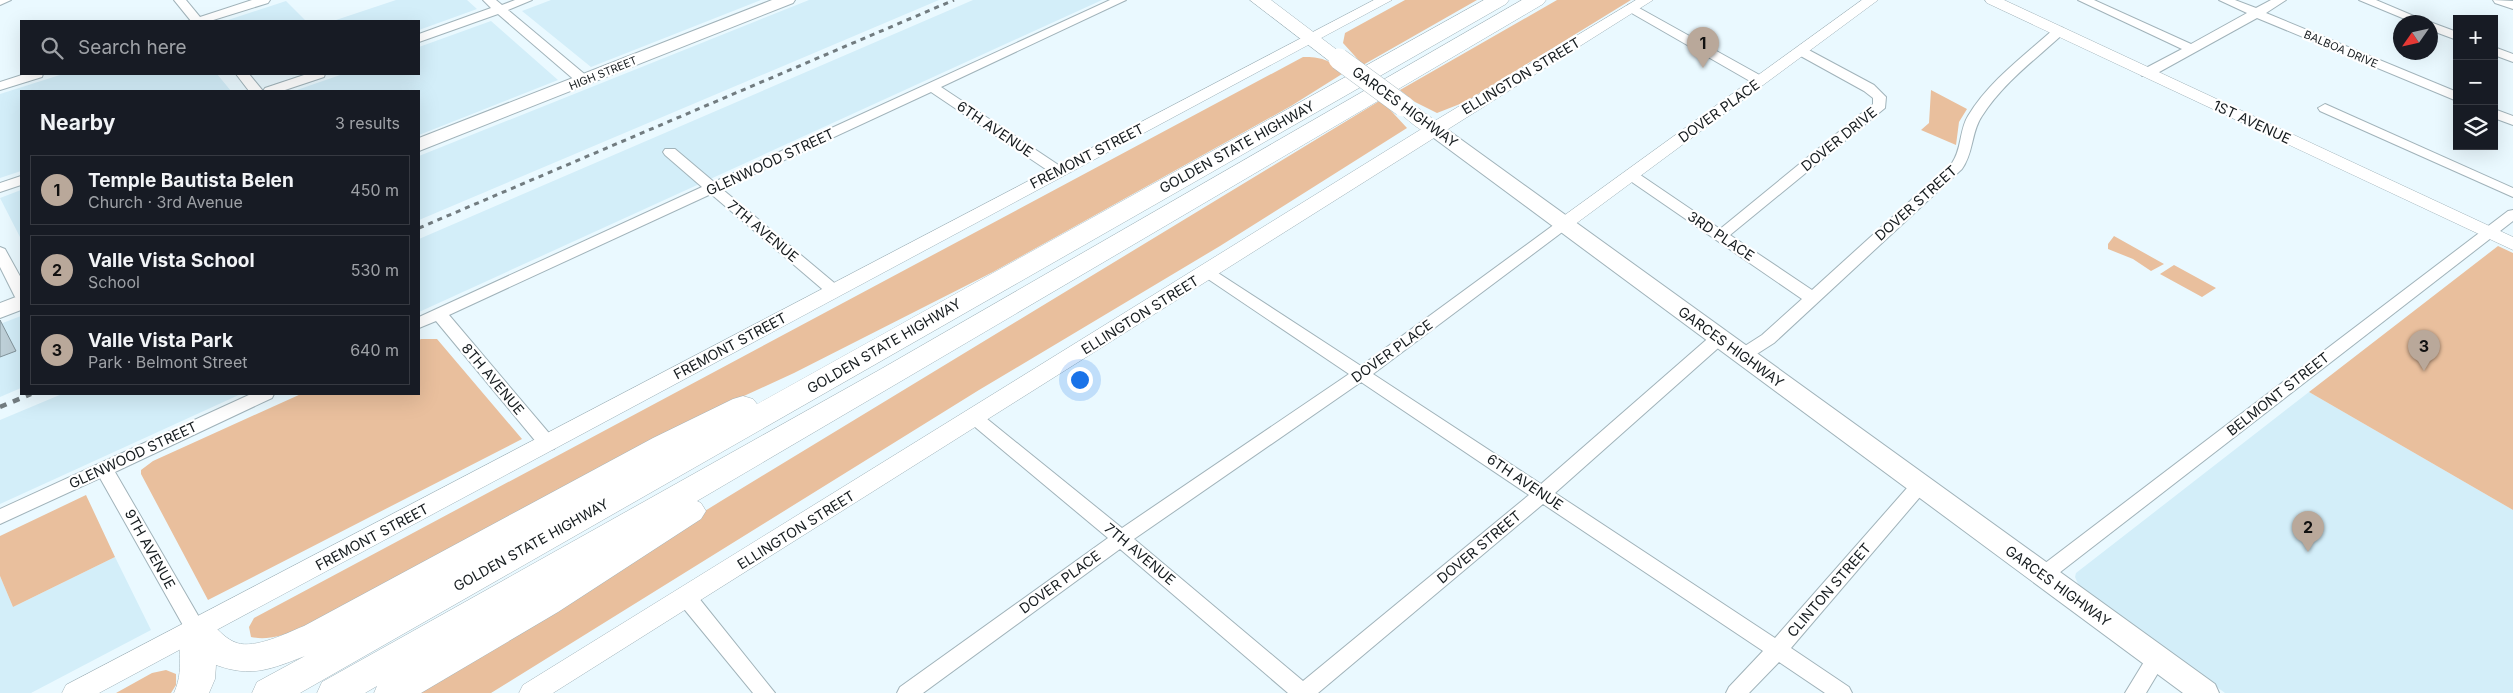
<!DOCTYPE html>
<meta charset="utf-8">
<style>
body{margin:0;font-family:Inter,sans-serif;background:#242831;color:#f1f3f6}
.controls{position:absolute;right:15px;top:15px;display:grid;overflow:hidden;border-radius:0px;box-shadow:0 5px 20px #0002}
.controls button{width:45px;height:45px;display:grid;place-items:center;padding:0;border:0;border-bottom:1px solid #363941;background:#171b24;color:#f1f3f6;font:25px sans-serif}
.compass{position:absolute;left:2393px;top:15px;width:45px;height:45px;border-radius:50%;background:#171b24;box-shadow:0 5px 20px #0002;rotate:236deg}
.you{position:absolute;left:1079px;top:379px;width:18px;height:18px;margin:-12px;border:4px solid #fff;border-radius:50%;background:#1a73e8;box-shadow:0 0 0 8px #1a73e833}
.badge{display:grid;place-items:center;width:32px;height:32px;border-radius:50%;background:#b9a89a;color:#111;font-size:16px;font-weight:700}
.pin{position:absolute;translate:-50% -41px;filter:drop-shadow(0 1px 2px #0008)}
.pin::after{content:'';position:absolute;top:26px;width:18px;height:15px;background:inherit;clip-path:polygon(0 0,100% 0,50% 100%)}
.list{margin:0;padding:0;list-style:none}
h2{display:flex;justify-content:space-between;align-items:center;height:65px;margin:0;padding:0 20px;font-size:21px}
h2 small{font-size:16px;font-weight:400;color:#9ea1a6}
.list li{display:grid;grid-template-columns:32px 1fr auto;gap:15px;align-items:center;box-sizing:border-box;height:70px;margin:0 10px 10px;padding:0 10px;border:1px solid #363941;border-radius:0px}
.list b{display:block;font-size:19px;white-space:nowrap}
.list p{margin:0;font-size:16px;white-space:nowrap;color:#9ea1a6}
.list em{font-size:16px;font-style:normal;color:#9ea1a6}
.icon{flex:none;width:28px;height:28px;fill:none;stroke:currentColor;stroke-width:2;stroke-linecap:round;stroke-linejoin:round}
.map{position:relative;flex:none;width:2513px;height:693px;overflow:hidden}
.search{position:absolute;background:#171b24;box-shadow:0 5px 20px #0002;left:20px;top:20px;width:400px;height:55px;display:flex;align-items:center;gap:12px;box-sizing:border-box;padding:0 18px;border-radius:0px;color:#9ea1a6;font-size:19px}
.panel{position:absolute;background:#171b24;box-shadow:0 5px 20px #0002;left:20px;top:90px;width:400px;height:305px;border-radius:0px}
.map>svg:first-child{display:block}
.built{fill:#d3eef9}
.green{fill:#e9bf9d}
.building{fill:#bed0d8;stroke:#82939a}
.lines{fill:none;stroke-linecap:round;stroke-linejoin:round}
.minor-casing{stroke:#a1b3ba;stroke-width:2}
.tertiary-casing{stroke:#a1b3ba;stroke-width:1}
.secondary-casing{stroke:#a1b3ba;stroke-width:2}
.primary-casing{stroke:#a1b3ba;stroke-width:1}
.motorway-casing{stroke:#a1b3ba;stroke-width:1}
.minor{fill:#fff;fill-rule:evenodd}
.tertiary{fill:#fff;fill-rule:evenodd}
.secondary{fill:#fff;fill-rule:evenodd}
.primary{fill:#fff;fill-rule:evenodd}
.motorway{fill:#fff;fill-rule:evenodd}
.rail-far1{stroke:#727c80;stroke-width:3;stroke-dasharray:5 5;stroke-linecap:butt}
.rail{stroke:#727c80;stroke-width:4.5;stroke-dasharray:7 7;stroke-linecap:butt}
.primary-bridge-casing{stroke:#a1b3ba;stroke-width:22;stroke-linecap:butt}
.primary-bridge{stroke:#fff;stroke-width:21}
.labels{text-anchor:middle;stroke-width:4.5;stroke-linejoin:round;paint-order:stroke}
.far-street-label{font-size:11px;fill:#161c1f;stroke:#fff}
.street-label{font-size:14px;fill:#161c1f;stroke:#fff}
</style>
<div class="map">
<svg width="2513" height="693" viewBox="0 0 2513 693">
<rect width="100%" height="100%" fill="#eaf9ff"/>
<path class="built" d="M396,0h71l10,9 -58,21v-9h-86z
M551,0h210l-170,67 -69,-56z
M809,0h130l-520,220v-64z
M973,0h129l-683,312v-73z
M286,1l20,20h-81z
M491,21l67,59 -139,55v-44h-125l49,-17h76v-27z
M63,74h154l14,17h-210v80l-21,7v-84z
M21,190v49l-21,-41z
M21,316v72l-21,9v-73z
M2309,392l204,118v183h-288l-146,-107 -4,-9 1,-4z
M62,394h179l-241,110v-84z
M115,557l36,73 -120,63h-31v-117l13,31z"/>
<path class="green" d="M1405,0h72l-114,65 -20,-22 2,-10z
M1557,0h74l-166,102 -28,11 -22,-11 -15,-12z
M1303,57c17,0 28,2 39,17l-51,32 -298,166 -199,101 -98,45 -366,195c-24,12 -52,30 -79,24l-2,-10 5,-9z
M1931,90l36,19 -8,13 -3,23 -35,-15 8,-7z
M1381,100l26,28 -187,118 -241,144 -488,303h-80l310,-192z
M2114,236l50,28 -13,7 -18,-12 -25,-10v-5z
M2498,246l15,7v257l-204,-118z
M2174,265l42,23 -14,9 -42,-23z
M421,339h16l85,100 -314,161 -67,-126v-4l12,-9 148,-67h118v-54z
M86,495l29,62 -102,50 -13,-31v-40z
M166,670l10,4v11l-5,8h-55l36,-20z"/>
<path class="building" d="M0,320l16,31 -16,6z"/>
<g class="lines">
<defs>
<path id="minor" d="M0,0h11l-11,5z
M174,0h12l14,17 52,-17h18l-2,3 -58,18h-19z
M483,0h13l6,5 13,-5h17l-24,10 80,67 1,3 -1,3h-10l-80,-69 -79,28v-8l72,-26z
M1110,0h16l-185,87 122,81 2,3 -2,3h-10l-122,-82 -209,97 116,97 3,4 -3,4h-10l-117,-100 -262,121 105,124 3,5 -3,5 -6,1 -6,-1 -106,-128 -17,7v-11l283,-130 -37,-32 -2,-3 2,-3h10l39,33z
M2078,0h16l97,44 56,-31 -28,-13h16l21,8 15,-8h15l-20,13 191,79v9l-200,-83 -105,58h-10l-1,-3 1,-3 40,-21z
M2359,0h17l52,22h-16z
M2493,0l20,1v8l-18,-6z
M1632,4l133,74 1,3 -6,4 -5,-1 -127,-73v-6z
M2429,22h1l27,10v8l-27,-10z
M2059,27l4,1 2,3 -2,3c-27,25 -60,49 -81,82 -11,16 -8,36 -20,53l-188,174 -25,16h-12l-2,-4 2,-4 25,-16 40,-36 -176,-121 -2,-3 2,-3h10l84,57 153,-125v-6l-9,-7 -67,-37 -2,-3 2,-3h8l69,37 12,12 -1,11 -155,127 82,55 140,-127c10,-14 7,-32 16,-47 21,-35 57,-61 87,-88z
M2494,47l19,7v8l-19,-7z
M25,74h18l-1,3 -42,13v-8z
M236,74h13l14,17h-14z
M307,74h18l-1,3 -42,14h-19l2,-3z
M2325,104l188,84v9l-193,-86 -2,-3z
M2494,109l19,7v9l-19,-7z
M21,176v9l-21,7v-9z
M2513,210v11l-463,359 -7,3 -7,-3 -3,-5 3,-5 472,-359z
M1564,219l7,5 -2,3 -196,147 168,110 172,-150h12l2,4 -2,4 -170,151 220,145 139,-158 6,-2 6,2 3,5 -3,5 -135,158 58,39 3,6h-27l-46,-31 -30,31h-23l3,-6 34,-36 -220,-147 -225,189h-30l-168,-144 -197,144h-26l3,-6 208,-149 -139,-116 -3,-4 3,-4 6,-2 6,2 141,114 227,-154 -147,-99 -3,-3 3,-3h10l149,97 198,-145zM1361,382l168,113 -226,186 -169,-142z
M0,247l5,2 16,29v20l-6,-1 -15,-30z
M251,394h23l-2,4 -157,74 88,152 3,6 -3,6 -7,2 -7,-2 -89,-158 -100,46v-15z
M687,590l7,2 81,101h-22l-73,-89 -3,-6 3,-6z
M2157,649l7,3 3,6 -21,35h-21l25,-41z"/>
<path id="tertiary" d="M1374,0h18l-1293,693h-37l4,-8z
M1636,0h17l-1100,693h-34l4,-8 905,-560z
M1862,0h16l-308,228h-12l-3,-4 3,-4z
M1985,0h19l509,237v13l-526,-247z"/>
<path id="secondary" d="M772,0h23l-2,3 -374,148v-13z
M1434,123l7,2 774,559 4,9h-36l-756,-560 -2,-4 2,-4z
M21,295v15l-21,8v-15z"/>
<path id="primary" d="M1250,0h21l78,59 -3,4h-14z
M1403,100l7,2 31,23 3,4 -3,4c-17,5 -32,-13 -45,-23l-3,-4 3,-4z"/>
<path id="motorway" d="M1484,0h25l-3,4 -1206,689h-48l5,-11 48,-26c-34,13 -53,22 -89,9l-1,14 -6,14h-35c13,-29 -1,-50 10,-73 29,-10 30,15 53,23 18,6 50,-10 67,-17l349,-188 80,-39 10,-3 10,3 4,5z
M1522,0h24l-3,4 -846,497 4,2 5,8 -5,8 -143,93 -137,81h-47l3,-7 -12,7h-48l5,-11 559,-313z"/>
</defs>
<use href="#minor" class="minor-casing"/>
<use href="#tertiary" class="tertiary-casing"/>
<use href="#secondary" class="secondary-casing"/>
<use href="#primary" class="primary-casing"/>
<use href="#motorway" class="motorway-casing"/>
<use href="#minor" class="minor"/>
<use href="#tertiary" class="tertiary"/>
<use href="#secondary" class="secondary"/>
<use href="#primary" class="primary"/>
<use href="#motorway" class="motorway"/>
<path class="rail-far1" d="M419,228l535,-228"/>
<path class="rail" d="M0,407l31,-13"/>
<defs>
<path id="primary-bridge" d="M1339,59l64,47"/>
</defs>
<use href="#primary-bridge" class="primary-bridge-casing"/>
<use href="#primary-bridge" class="primary-bridge"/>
</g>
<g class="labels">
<g class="far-street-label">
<text transform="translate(2341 49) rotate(23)" y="4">BALBOA DRIVE</text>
<text transform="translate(603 73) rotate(-22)" y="4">HIGH STREET</text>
</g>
<g class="street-label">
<text transform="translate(1521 76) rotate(-31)" y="5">ELLINGTON STREET</text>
<text transform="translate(1405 107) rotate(36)" y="5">GARCES HIGHWAY</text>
<text transform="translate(1719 111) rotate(-36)" y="5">DOVER PLACE</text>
<text transform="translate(2252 122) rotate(25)" y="5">1ST AVENUE</text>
<text transform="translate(995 129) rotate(34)" y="5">6TH AVENUE</text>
<text transform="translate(1839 139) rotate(-39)" y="5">DOVER DRIVE</text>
<text transform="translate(1237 147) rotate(-29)" y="5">GOLDEN STATE HIGHWAY</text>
<text transform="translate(1087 156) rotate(-27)" y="5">FREMONT STREET</text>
<text transform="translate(770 162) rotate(-25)" y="5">GLENWOOD STREET</text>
<text transform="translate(1916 203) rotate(-42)" y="5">DOVER STREET</text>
<text transform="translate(763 231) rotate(40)" y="5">7TH AVENUE</text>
<text transform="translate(1721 236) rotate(34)" y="5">3RD PLACE</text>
<text transform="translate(1140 315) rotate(-32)" y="5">ELLINGTON STREET</text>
<text transform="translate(730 346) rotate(-28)" y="5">FREMONT STREET</text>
<text transform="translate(884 346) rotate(-30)" y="5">GOLDEN STATE HIGHWAY</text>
<text transform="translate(1731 347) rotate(36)" y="5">GARCES HIGHWAY</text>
<text transform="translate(1392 351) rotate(-36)" y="5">DOVER PLACE</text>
<text transform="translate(493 379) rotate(50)" y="5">8TH AVENUE</text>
<text transform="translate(2278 394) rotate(-38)" y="5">BELMONT STREET</text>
<text transform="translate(133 455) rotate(-25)" y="5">GLENWOOD STREET</text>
<text transform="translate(1525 482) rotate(34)" y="5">6TH AVENUE</text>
<text transform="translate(796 530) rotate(-32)" y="5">ELLINGTON STREET</text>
<text transform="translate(372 537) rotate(-28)" y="5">FREMONT STREET</text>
<text transform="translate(531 545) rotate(-29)" y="5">GOLDEN STATE HIGHWAY</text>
<text transform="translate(1479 547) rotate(-40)" y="5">DOVER STREET</text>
<text transform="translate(150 549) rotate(61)" y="5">9TH AVENUE</text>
<text transform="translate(1140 554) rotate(40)" y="5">7TH AVENUE</text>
<text transform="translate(1060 582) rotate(-36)" y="5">DOVER PLACE</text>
<text transform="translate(2058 586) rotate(36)" y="5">GARCES HIGHWAY</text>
<text transform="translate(1829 590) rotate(-49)" y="5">CLINTON STREET</text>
</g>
</g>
</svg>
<div class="controls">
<button>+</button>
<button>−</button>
<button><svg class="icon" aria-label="layers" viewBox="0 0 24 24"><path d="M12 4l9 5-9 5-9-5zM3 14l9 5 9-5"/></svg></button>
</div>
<svg class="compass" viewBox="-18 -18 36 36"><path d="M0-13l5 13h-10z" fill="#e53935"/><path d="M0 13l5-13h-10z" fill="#9ea1a6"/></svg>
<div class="you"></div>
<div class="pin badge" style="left:1703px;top:68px">1</div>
<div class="pin badge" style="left:2308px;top:552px">2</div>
<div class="pin badge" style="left:2424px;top:371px">3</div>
<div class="search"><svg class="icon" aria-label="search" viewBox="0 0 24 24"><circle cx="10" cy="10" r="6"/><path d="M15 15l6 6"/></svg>Search here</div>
<section class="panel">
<h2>Nearby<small>3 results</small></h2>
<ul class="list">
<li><span class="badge">1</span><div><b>Temple Bautista Belen</b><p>Church · 3rd Avenue</p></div><em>450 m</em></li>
<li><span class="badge">2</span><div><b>Valle Vista School</b><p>School</p></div><em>530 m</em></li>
<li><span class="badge">3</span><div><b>Valle Vista Park</b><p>Park · Belmont Street</p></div><em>640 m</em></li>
</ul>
</section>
</div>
